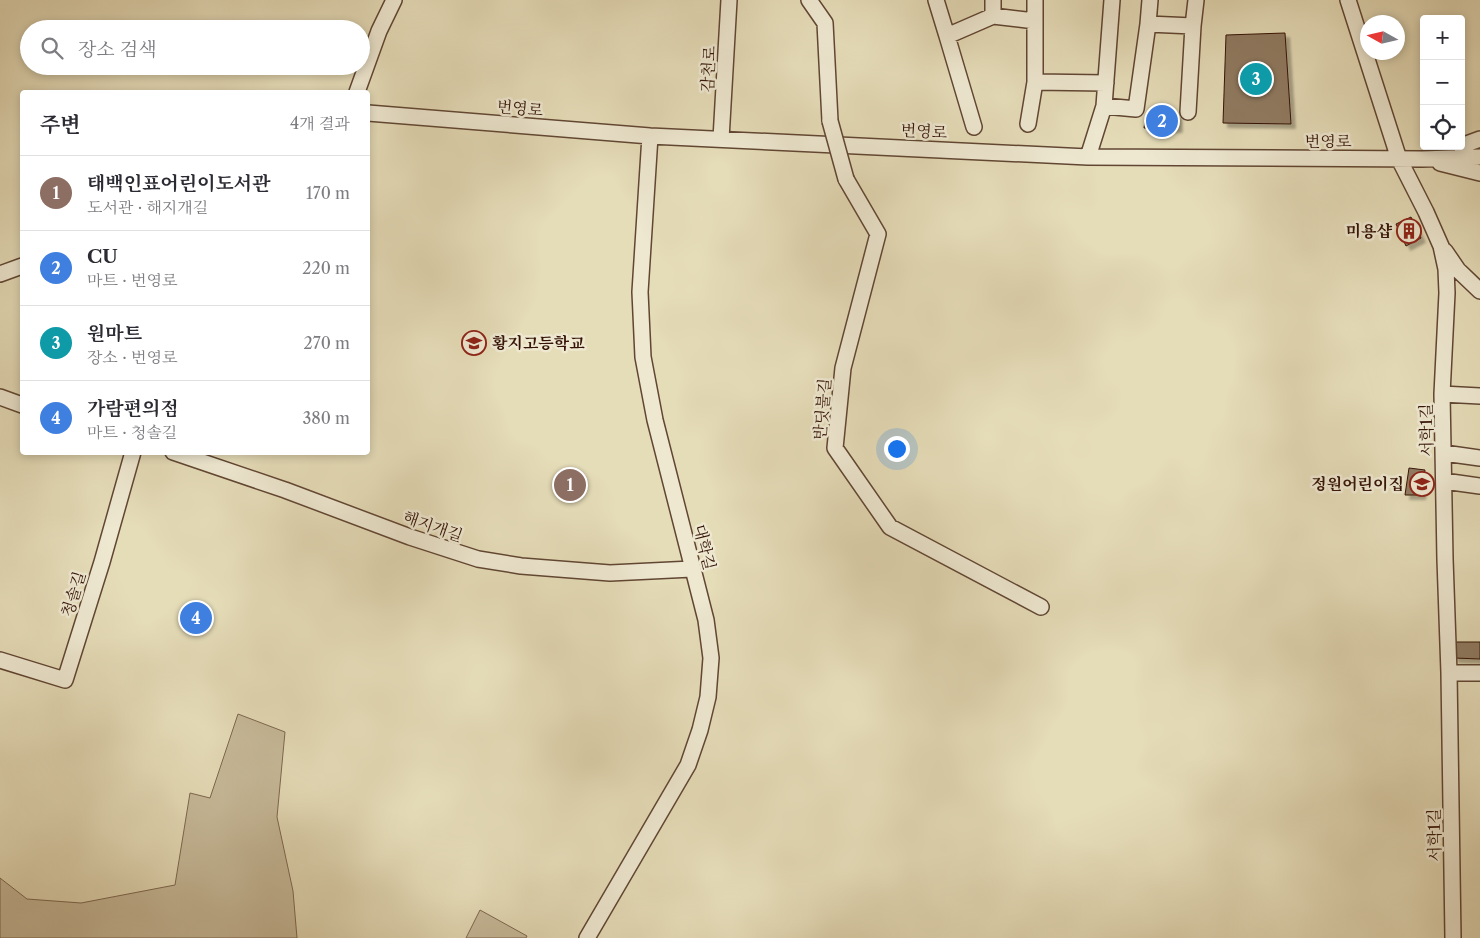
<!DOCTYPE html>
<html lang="ko">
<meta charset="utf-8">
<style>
body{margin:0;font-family:"Libre Caslon Text","Noto Serif KR",serif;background:#f7f7f7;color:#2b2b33}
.controls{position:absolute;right:15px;top:15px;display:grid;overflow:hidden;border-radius:5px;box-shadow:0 2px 8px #0003}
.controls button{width:45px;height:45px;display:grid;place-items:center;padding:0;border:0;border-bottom:1px solid #e1e1e2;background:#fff;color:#2b2b33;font:25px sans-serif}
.compass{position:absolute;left:1360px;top:15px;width:45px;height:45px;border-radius:50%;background:#fff;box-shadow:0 2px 8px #0003;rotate:278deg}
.you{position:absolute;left:896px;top:448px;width:18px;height:18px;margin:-12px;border:4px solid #fff;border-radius:50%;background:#1a73e8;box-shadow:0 0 0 8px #1a73e833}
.badge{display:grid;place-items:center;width:32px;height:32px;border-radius:50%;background:#8f2418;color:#fff;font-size:16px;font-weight:700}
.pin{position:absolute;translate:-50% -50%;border:2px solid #fff;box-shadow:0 1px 5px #0006}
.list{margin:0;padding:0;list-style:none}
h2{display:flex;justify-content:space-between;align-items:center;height:65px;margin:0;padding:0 20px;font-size:21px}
h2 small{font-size:16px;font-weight:400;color:#7c7c81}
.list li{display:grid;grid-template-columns:32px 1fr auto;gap:15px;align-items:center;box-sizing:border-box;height:75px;padding:0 20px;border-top:1px solid #e1e1e2}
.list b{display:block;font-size:19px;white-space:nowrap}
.list p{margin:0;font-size:16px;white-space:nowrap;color:#7c7c81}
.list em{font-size:16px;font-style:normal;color:#7c7c81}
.icon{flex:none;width:28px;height:28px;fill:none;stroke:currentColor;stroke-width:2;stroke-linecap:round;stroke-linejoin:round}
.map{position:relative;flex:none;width:1480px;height:938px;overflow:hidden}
.search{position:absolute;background:#fff;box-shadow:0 2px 8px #0003;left:20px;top:20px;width:350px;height:55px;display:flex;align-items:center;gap:12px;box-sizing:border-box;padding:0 18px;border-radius:28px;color:#7c7c81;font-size:19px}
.panel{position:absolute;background:#fff;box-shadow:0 2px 8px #0003;left:20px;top:90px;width:350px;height:365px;border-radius:5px}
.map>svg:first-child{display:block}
.green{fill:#c7ba9a;stroke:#7e6750}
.building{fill:#917c63;stroke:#351407;filter:url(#shadow)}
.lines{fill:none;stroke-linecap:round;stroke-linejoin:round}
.minor-casing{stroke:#614633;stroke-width:18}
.minor{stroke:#eee8d1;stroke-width:15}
.minor-bridge-casing{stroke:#614633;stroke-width:18;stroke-linecap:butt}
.minor-bridge{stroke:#eee8d1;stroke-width:15}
.labels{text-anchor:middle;stroke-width:5;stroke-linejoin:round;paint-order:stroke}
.street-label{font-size:16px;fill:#351407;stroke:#eee8d1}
.poi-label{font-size:16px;font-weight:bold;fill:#351407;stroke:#eee8d1;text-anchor:end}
</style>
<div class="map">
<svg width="1480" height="938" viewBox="0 0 1480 938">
<defs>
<filter id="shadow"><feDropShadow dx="4.5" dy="4.5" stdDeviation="1" flood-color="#0004"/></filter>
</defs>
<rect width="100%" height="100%" fill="#e5dcb8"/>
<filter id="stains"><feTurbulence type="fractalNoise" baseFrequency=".004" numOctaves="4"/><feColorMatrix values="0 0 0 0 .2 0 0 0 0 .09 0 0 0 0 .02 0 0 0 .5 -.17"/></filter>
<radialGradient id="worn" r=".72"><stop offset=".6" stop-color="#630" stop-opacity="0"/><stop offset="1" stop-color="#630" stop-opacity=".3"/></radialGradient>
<path class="green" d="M238,714l47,18 -8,85 16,74 4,47h-297v-60l27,21 54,4 94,-18 15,-92 20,5z
M480,910l47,26 -1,2h-60z"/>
<path class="building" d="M1285,33l6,91 -68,-1 3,-88z
M1146,114h31l1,14h-34z
M1411,217l10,21 -15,8 -10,-22z
M1409,468l16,2 -4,25h-16z
M1452,642h28v17l-26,-1z"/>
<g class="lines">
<defs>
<path id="minor" d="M809,0l16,23 5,98
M936,0l11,36
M993,0v16l42,5
M1035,0v82l71,1
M1348,0l51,159 27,53 15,34 5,23 1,24 -5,101 3,165 4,114 4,265
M1148,24l2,-24
M1193,26l3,-26
M357,92l22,-61 15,-31
M1104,106l32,3 12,-85 45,2 -5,86
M368,113l282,23 438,21 334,2 58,-2
M1028,124l7,-42
M974,127l-27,-91 46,-20
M721,139l8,-139
M1461,146l19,-7
M1088,157l16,-51 8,-106
M1440,163l40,10
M846,179l32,55 -35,134 -8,80 55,79 151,80
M1445,251l13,19 22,21
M0,274l22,-8
M1442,394l38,2
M0,397l22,8
M173,452l112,38 125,47 68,22 43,7 89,7 82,-4
M1444,453l36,5
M1444,481l36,5
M0,660l65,20 37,-118 31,-110
M1449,673h31
M587,938l101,-173 12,-35 8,-33 3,-39 -5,-38 -51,-200 -12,-63 -3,-65 10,-156"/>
</defs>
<use href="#minor" class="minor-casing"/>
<use href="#minor" class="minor"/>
<defs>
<path id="minor-bridge" d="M830,121l16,58"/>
</defs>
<use href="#minor-bridge" class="minor-bridge-casing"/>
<use href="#minor-bridge" class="minor-bridge"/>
</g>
<defs>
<symbol id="building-ring" viewBox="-11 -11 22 22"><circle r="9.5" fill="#eee8d1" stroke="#8f2418" stroke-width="1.5"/><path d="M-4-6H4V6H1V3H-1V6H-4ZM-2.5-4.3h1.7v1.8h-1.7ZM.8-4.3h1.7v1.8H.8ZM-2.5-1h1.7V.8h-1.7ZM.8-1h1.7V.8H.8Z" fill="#8f2418"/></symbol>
<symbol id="school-ring" viewBox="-11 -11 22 22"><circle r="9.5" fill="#eee8d1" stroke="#8f2418" stroke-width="1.5"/><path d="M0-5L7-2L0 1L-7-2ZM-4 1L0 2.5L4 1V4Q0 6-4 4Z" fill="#8f2418"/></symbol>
</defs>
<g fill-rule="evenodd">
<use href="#building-ring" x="1395" y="217" width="28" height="28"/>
<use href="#school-ring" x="460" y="329" width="28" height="28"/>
<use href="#school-ring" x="1408" y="470" width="28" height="28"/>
</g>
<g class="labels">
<g class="street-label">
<text transform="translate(708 69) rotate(-87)" y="6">감천로</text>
<text transform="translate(520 108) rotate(5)" y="6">번영로</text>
<text transform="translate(924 131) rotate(3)" y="6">번영로</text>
<text x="1328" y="147">번영로</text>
<text transform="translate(822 409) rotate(-85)" y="6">반딧불길</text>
<text transform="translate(1426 430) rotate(-91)" y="6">서학1길</text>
<text transform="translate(433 526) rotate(19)" y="6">해지개길</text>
<text transform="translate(705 547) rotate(76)" y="6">대학길</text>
<text transform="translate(73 594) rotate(-73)" y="6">청솔길</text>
<text transform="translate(1434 835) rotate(-91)" y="6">서학1길</text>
</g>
<g class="poi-label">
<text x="1392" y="237">미용샵</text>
<text x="492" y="349" text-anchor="start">황지고등학교</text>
<text x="1404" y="490">정원어린이집</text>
</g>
</g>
<rect width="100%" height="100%" filter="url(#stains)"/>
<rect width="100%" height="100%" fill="url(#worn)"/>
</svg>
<div class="controls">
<button>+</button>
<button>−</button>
<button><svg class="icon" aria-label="locate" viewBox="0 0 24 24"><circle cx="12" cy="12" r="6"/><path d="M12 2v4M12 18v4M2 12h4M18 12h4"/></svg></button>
</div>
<svg class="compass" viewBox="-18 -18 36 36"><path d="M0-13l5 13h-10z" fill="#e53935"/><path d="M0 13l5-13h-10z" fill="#7c7c81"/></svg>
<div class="you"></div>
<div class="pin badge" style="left:570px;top:485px;background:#8d6e63">1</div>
<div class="pin badge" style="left:1162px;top:121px;background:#3f7fe0">2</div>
<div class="pin badge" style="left:1256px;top:79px;background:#0f9aa8">3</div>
<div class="pin badge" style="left:196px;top:618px;background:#3f7fe0">4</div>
<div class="search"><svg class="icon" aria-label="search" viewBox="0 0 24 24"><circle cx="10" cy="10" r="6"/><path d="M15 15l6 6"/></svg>장소 검색</div>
<section class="panel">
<h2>주변<small>4개 결과</small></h2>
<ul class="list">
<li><span class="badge" style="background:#8d6e63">1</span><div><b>태백인표어린이도서관</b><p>도서관 · 해지개길</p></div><em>170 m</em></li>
<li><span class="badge" style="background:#3f7fe0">2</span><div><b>CU</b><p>마트 · 번영로</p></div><em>220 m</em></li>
<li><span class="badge" style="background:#0f9aa8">3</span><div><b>원마트</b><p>장소 · 번영로</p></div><em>270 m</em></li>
<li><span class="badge" style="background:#3f7fe0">4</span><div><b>가람편의점</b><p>마트 · 청솔길</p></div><em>380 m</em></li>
</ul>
</section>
</div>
